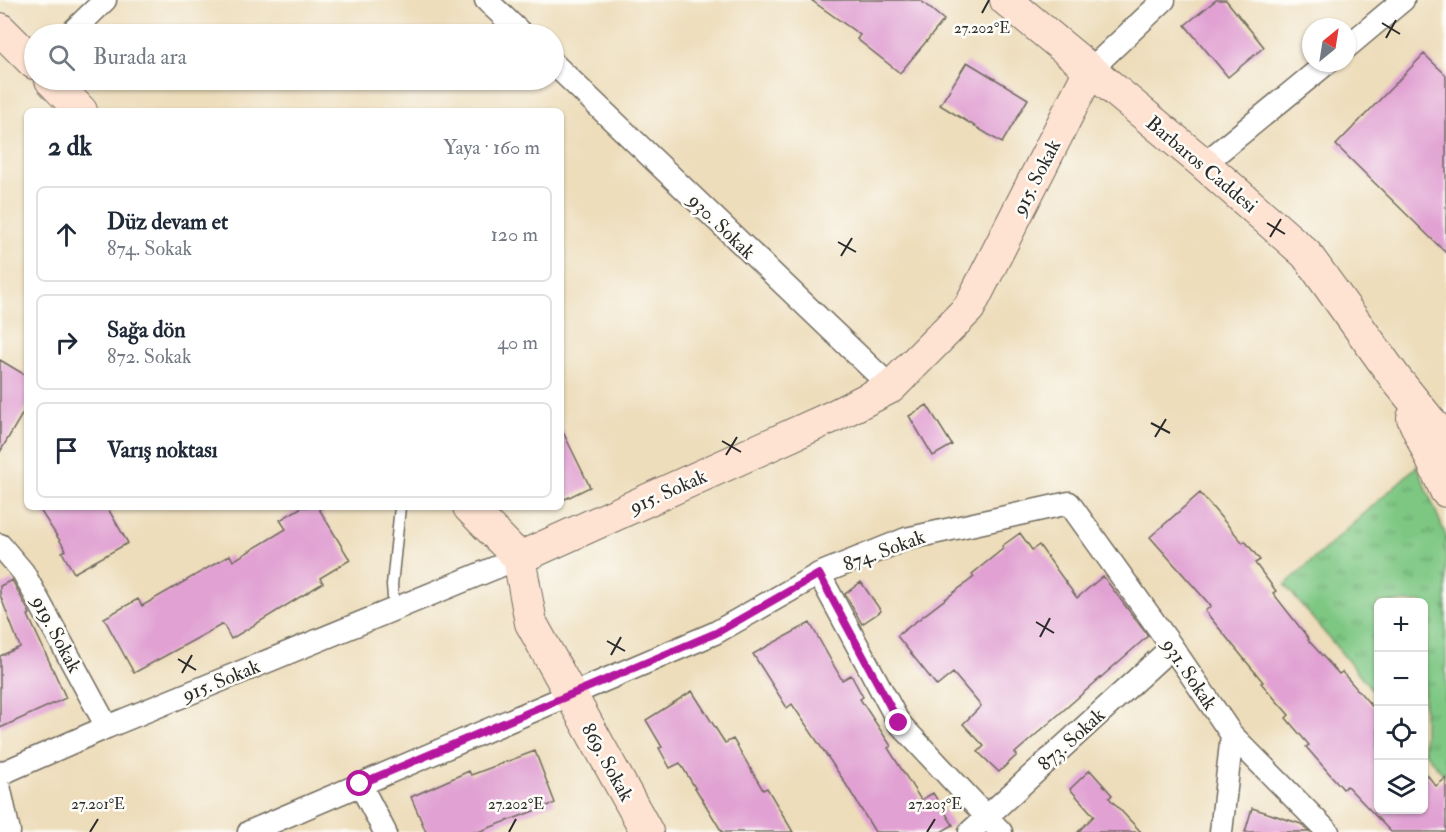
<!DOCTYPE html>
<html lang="tr">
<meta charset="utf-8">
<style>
body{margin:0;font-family:"IM FELL Double Pica",serif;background:#f2f2f3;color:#1f2937}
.controls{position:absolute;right:18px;bottom:18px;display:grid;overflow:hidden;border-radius:9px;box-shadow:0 2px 4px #0004}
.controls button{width:54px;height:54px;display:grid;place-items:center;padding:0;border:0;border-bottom:2px solid #e0e1e3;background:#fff;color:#1f2937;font:30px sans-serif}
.compass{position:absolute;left:1302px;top:18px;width:54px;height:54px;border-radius:50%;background:#fff;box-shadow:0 2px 4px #0004;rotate:30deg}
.stop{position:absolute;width:18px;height:18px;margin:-14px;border:4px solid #b5179e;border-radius:50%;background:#fff}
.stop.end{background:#b5179e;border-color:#fff;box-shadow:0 2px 6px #0008}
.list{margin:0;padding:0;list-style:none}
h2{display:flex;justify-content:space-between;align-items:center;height:78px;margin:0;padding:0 24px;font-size:26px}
h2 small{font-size:20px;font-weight:400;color:#747a83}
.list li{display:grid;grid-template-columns:39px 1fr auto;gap:18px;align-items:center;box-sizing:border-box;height:96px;margin:0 12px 12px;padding:0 12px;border:2px solid #e0e1e3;border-radius:9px}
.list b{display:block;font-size:22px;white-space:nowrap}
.list p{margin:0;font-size:20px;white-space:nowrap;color:#747a83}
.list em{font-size:20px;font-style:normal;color:#747a83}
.icon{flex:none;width:33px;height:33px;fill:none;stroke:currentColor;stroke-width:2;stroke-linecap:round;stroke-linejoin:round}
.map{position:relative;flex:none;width:1446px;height:832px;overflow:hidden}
.search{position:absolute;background:#fff;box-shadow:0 2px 4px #0004;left:24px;top:24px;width:540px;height:66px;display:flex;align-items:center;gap:15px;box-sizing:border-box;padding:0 21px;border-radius:33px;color:#747a83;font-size:22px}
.panel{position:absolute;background:#fff;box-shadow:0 2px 4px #0004;left:24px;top:108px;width:540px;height:402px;border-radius:9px}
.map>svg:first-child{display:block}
.park{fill:url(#park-tufts);stroke:#547957;stroke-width:1.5}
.building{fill:#e1a2d3}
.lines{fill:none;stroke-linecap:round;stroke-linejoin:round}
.lane-casing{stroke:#6f695d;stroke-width:13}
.street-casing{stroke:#6f695d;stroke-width:25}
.secondary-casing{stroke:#6f695d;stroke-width:34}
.lane{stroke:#fff;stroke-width:10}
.street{stroke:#fff;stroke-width:22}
.secondary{stroke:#fee3d2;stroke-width:32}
.route{stroke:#b5179e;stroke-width:8}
.ticks{fill:none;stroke:#2b2b2b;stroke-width:2}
.labels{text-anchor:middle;stroke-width:5;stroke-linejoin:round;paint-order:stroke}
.street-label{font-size:20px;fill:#2b2b2b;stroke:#fdfcf7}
.ticks-label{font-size:15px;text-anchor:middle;fill:#2b2b2b;stroke:#fdfcf7;stroke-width:5;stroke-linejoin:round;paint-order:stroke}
</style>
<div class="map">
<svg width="1446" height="832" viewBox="0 0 1446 832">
<defs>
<pattern id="park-tufts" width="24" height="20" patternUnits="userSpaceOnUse" patternTransform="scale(1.5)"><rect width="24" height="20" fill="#7ec783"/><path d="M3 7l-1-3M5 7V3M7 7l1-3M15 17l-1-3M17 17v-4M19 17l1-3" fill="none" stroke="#67a26b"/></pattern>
</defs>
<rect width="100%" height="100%" fill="#fdfcf7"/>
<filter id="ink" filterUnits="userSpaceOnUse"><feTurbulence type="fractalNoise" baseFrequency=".0167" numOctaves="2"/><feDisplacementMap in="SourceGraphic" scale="12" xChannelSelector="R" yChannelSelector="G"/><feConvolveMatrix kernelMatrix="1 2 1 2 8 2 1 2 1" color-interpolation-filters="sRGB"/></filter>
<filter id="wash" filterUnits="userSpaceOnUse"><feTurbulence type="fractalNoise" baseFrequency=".008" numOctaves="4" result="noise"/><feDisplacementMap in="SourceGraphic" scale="24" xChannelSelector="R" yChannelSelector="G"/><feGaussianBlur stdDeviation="1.35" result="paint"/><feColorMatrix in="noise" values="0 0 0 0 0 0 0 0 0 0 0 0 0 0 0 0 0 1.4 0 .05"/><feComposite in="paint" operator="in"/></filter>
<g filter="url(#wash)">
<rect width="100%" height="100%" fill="#edddbb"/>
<path class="park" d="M1417,466l29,70v242l-22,-27v-149h-46v95l-93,-112z"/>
<g id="blocks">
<path class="building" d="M811,0h109l24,20 -44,53 -43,-34 3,-4z
M1216,0h10l38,47 -36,30 -43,-52z
M1424,54l22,21v178l-110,-108z
M967,62l61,37 -26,44 -62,-38z
M0,360l27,16v30l-27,46z
M927,405l25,40 -19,11 -24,-40z
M561,428l29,59 -29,14z
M1200,493l43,50 2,-2 15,19 -5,3 21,28 -3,2 36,46 -1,1 31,34 3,-2 36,41v97h46v-39l12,15 10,-8v54h-55l-44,-46 -4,3 -37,-42 3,-2 -23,-27 3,-3 -28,-32 2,-1 -58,-71 6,-5 -61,-69z
M38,507h69l21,36 -54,30 -12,-21 4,-2z
M302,507h16l32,53 -30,18 3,5 -92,56 -8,-15 -89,49 -30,-55 34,-19 4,7 88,-51 3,6 53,-32 -6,-9z
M1020,533l12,17 7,-5 38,53 26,-22 45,60 -133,117 2,2 -18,17 -21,-20 6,-6 -21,-22 18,-18 -28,-33 -16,13 -40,-50 77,-59 -2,-3 32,-26 -2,-2z
M12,580l18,34 -2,1 38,83 -66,30v-72l20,-9 -20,-52v-9z
M861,582l20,29 -19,13 -17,-30z
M810,623l32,57 9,-5 12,22 -3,2 31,47 -3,2 33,52 12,-7 20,32 -12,7h-66l-31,-51 -52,-77 -5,4 -34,-54z
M692,691l33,52 8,-4 30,51 4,-2 26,44h-71l-42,-69 -10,5 -11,-20 3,-1 -16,-27z
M535,751l20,52 -77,29h-52l-15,-35 58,-26 2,4z
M1090,770l22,25 -3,3 32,34h-63l16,-16 -24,-27z
M1252,808l49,16 8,8h-64z"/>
</g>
</g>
<g filter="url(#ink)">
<use href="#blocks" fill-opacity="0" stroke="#6f695d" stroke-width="1.5"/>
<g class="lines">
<defs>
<path id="lane" d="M394,609l-2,-24 8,-78"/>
<path id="street" d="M486,0l36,34
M70,34l35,-34
M1347,47l56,-47
M554,64l337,323
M1090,70l74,-70
M1204,164l123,-101
M0,545l23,27 84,155
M819,574l80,149 102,109
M0,774l107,-47 412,-169
M360,784l25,48
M0,790l9,42
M249,832l466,-199 104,-59 87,-35 163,-36 103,144 60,88 96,97
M970,832l202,-185
M1221,832l11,-97"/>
<path id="secondary" d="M1006,0l198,164 102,90 90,125 50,62
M0,29l34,34
M51,80l30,31
M1413,418l33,73
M469,507l50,51
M519,558l315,-142 57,-29 78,-79 121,-238
M519,558l12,65 116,209"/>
</defs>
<use href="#lane" class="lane-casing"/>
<use href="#street" class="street-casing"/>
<use href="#secondary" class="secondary-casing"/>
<use href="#lane" class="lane"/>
<use href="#street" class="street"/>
<use href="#secondary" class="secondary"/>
</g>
</g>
<g class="lines" filter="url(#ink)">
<path class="route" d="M360,784l356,-151 103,-59 80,149"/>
</g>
<path class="ticks" d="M982,13l7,-13M1382,23l18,11M1386,38l10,-18M1267,223l18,11M1270,237l11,-18M838,242l18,10M841,256l11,-18M1151,423l19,10M1155,437l11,-18M722,441l19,11M726,455l11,-18M1036,622l18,11M1040,637l10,-19M607,641l18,10M611,655l10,-18M178,659l18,11M182,673l10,-18M90,832l8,-13M509,832l7,-13M927,832l8,-13"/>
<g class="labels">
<g class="street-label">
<text transform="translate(1202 164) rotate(40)" y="7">Barbaros Caddesi</text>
<text transform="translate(1036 177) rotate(-63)" y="7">915. Sokak</text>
<text transform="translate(722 226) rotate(44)" y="7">930. Sokak</text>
<text transform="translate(668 491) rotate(-24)" y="7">915. Sokak</text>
<text transform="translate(884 550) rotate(-20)" y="7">874. Sokak</text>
<text transform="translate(57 634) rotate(62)" y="7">919. Sokak</text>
<text transform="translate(1190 674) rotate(56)" y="7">931. Sokak</text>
<text transform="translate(221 680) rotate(-22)" y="7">915. Sokak</text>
<text transform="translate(1071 739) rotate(-42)" y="7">873. Sokak</text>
<text transform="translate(608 762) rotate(61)" y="7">869. Sokak</text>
</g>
</g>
<g class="ticks-label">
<text x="982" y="33">27.202°E</text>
<text x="98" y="809">27.201°E</text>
<text x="516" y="809">27.202°E</text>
<text x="935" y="809">27.203°E</text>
</g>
</svg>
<div class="controls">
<button>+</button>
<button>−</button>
<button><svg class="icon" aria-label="locate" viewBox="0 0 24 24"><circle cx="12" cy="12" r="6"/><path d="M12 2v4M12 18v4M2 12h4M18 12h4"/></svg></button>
<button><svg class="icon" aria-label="layers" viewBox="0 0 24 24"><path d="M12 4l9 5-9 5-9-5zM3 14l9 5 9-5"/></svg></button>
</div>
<svg class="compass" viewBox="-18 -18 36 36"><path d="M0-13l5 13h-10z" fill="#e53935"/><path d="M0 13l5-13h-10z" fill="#747a83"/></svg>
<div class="stop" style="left:360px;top:784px"></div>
<div class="stop end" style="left:899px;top:723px"></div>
<div class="search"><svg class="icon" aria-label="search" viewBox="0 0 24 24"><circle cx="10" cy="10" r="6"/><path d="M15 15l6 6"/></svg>Burada ara</div>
<section class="panel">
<h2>2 dk<small>Yaya · 160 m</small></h2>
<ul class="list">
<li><svg class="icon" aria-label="ahead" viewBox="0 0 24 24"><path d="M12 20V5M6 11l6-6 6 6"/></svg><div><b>Düz devam et</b><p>874. Sokak</p></div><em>120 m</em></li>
<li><svg class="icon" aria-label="right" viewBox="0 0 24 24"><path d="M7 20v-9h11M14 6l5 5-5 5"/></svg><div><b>Sağa dön</b><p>872. Sokak</p></div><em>40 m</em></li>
<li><svg class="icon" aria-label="arrive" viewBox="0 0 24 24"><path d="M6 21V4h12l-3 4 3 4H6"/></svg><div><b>Varış noktası</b></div></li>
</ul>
</section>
</div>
